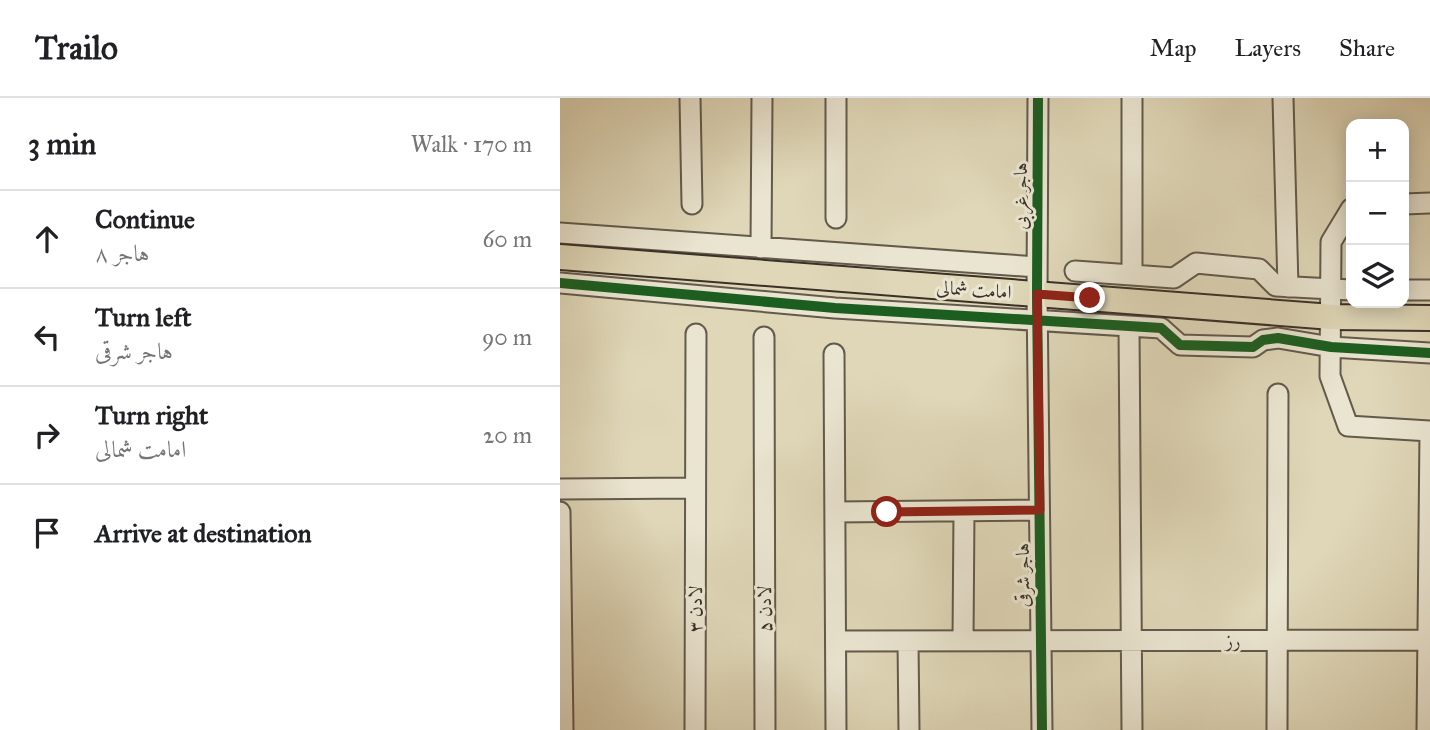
<!DOCTYPE html>
<meta charset="utf-8">
<style>
body{margin:0;font-family:"IM FELL Great Primer",Amiri,serif;background:#f6f6f6;color:#202124}
.controls{position:absolute;right:21px;top:21px;display:grid;overflow:hidden;border-radius:14px;box-shadow:0 4px 18px #0003}
.controls button{width:63px;height:63px;display:grid;place-items:center;padding:0;border:0;border-bottom:2px solid #e0e0e0;background:#fff;color:#202124;font:35px sans-serif}
.stop{position:absolute;width:21px;height:21px;margin:-16px;border:5px solid #8f2418;border-radius:50%;background:#fff}
.stop.end{background:#8f2418;border-color:#fff;box-shadow:0 2px 7px #0008}
.list{margin:0;padding:0;list-style:none}
h2{display:flex;justify-content:space-between;align-items:center;height:91px;margin:0;padding:0 28px;font-size:30px}
h2 small{font-size:23px;font-weight:400;color:#757577}
.list li{display:grid;grid-template-columns:46px 1fr auto;gap:21px;align-items:center;box-sizing:border-box;height:98px;padding:0 28px;border-top:2px solid #e0e0e0}
.list b{display:block;font-size:26px;white-space:nowrap}
.list p{margin:0;font-size:23px;white-space:nowrap;color:#757577}
.list em{font-size:23px;font-style:normal;color:#757577}
.icon{flex:none;width:38px;height:38px;fill:none;stroke:currentColor;stroke-width:2;stroke-linecap:round;stroke-linejoin:round}
.map{position:relative;flex:none;width:870px;height:632px;overflow:hidden}
header{display:flex;align-items:center;gap:42px;box-sizing:border-box;height:98px;padding:0 35px;background:#fff;border-bottom:2px solid #e0e0e0}
header strong{font-size:33px}
nav{display:flex;gap:38px;margin-inline-start:auto;font-size:24px}
main{display:flex}
aside{flex:1;background:#fff}
.map>svg:first-child{display:block}
.lines{fill:none;stroke-linecap:round;stroke-linejoin:round}
.minor-casing{stroke:#635a4c;stroke-width:23}
.major-casing{stroke:#3a3028;stroke-width:28}
.minor{stroke:#eae5d1;stroke-width:19}
.major{stroke:#dfd7b8;stroke-width:24}
.cycleway-casing{stroke:#eae5d1;stroke-width:15}
.cycleway{stroke:#1b5e20;stroke-width:10}
.route{stroke:#8f2418;stroke-width:9}
.labels{text-anchor:middle;stroke-width:6;stroke-linejoin:round;paint-order:stroke}
.street-label{font-size:19px;fill:#3a3028;stroke:#eae5d1}
</style>
<header>
<strong>Trailo</strong>
<nav><a>Map</a><a>Layers</a><a>Share</a></nav>
</header>
<main>
<aside>
<h2>3 min<small>Walk · 170 m</small></h2>
<ul class="list">
<li><svg class="icon" aria-label="ahead" viewBox="0 0 24 24"><path d="M12 20V5M6 11l6-6 6 6"/></svg><div><b>Continue</b><p>هاجر ۸</p></div><em>60 m</em></li>
<li><svg class="icon" aria-label="left" viewBox="0 0 24 24"><path d="M17 20v-9H6M10 6l-5 5 5 5"/></svg><div><b>Turn left</b><p>هاجر شرقی</p></div><em>90 m</em></li>
<li><svg class="icon" aria-label="right" viewBox="0 0 24 24"><path d="M7 20v-9h11M14 6l5 5-5 5"/></svg><div><b>Turn right</b><p>امامت شمالی</p></div><em>20 m</em></li>
<li><svg class="icon" aria-label="arrive" viewBox="0 0 24 24"><path d="M6 21V4h12l-3 4 3 4H6"/></svg><div><b>Arrive at destination</b></div></li>
</ul>
</aside>
<div class="map">
<svg width="870" height="632" viewBox="0 0 870 632">
<rect width="100%" height="100%" fill="#dfd7b8"/>
<filter id="stains"><feTurbulence type="fractalNoise" baseFrequency=".00286" numOctaves="4"/><feColorMatrix values="0 0 0 0 .2 0 0 0 0 .09 0 0 0 0 .02 0 0 0 .5 -.17"/></filter>
<radialGradient id="worn" r=".72"><stop offset=".6" stop-color="#630" stop-opacity="0"/><stop offset="1" stop-color="#630" stop-opacity=".3"/></radialGradient>
<g class="lines">
<defs>
<path id="minor" d="M130,0l2,106
M276,0v120
M478,0l-1,196 5,436
M723,0l5,189
M844,106l26,-1
M791,111l-20,33 -1,134 18,50 82,5 -3,299
M0,135l477,34
M201,150l1,-150
M515,173l99,7 22,-15 63,6 17,17 75,4
M572,176v-176
M0,185l275,25 326,20 19,17 73,2 10,-7 15,-2 53,9 99,6
M844,192h26
M569,229l3,403
M204,239l1,393
M274,256l2,376
M0,391l135,-1
M0,414l3,218
M275,414l204,-2
M276,543l590,-1
M348,543l1,89
M403,543l1,-130
M135,632l1,-396
M717,632l1,-336"/>
<path id="major" d="M0,159l772,60 98,1"/>
</defs>
<use href="#minor" class="minor-casing"/>
<use href="#major" class="major-casing"/>
<use href="#minor" class="minor"/>
<use href="#major" class="major"/>
<defs>
<path id="cycleway" d="M478,0l-1,196 5,436
M0,185l275,25 326,20 19,17 73,2 10,-7 15,-2 53,9 99,6"/>
</defs>
<use href="#cycleway" class="cycleway-casing"/>
<use href="#cycleway" class="cycleway"/>
</g>
<g class="lines">
<path class="route" d="M327,414l153,-2 -3,-216 53,4"/>
</g>
<g class="labels">
<g class="street-label">
<text transform="translate(460 98) rotate(-90)" y="7">هاجر غربی</text>
<text transform="translate(414 191) rotate(4)" y="7">امامت شمالی</text>
<text transform="translate(462 477) rotate(-90)" y="7">هاجر شرقی</text>
<text transform="translate(135 511) rotate(-90)" y="7">لادن ۳</text>
<text transform="translate(204 511) rotate(-91)" y="7">لادن ۵</text>
<text x="673" y="549">رز</text>
</g>
</g>
<rect width="100%" height="100%" filter="url(#stains)"/>
<rect width="100%" height="100%" fill="url(#worn)"/>
</svg>
<div class="controls">
<button>+</button>
<button>−</button>
<button><svg class="icon" aria-label="layers" viewBox="0 0 24 24"><path d="M12 4l9 5-9 5-9-5zM3 14l9 5 9-5"/></svg></button>
</div>
<div class="stop" style="left:327px;top:414px"></div>
<div class="stop end" style="left:530px;top:200px"></div>
</div>
</main>
